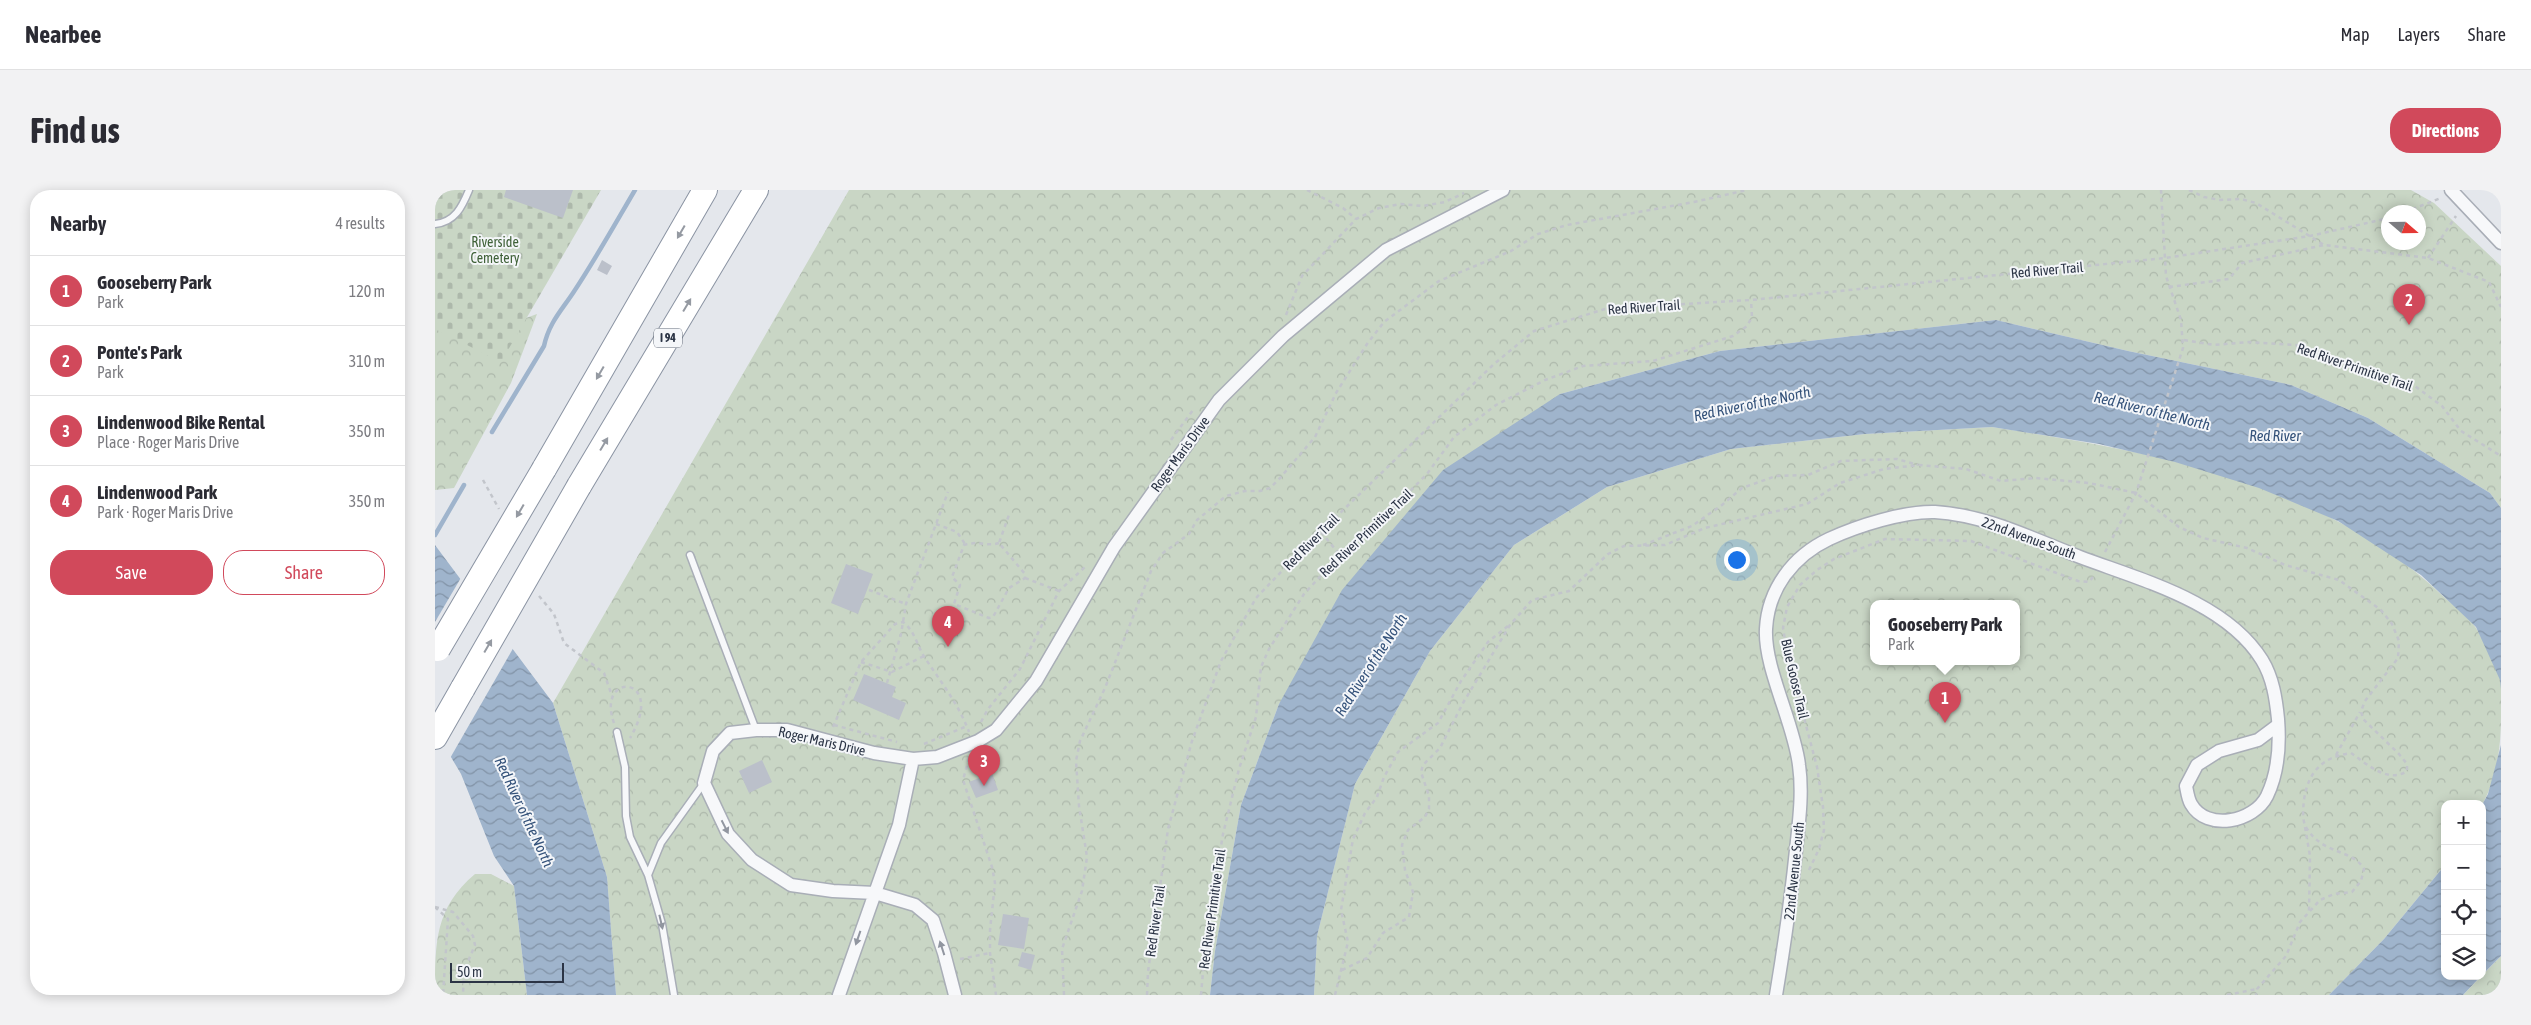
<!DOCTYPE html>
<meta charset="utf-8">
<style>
body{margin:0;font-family:"Asap Condensed",sans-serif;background:#f2f2f3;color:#2b2b33}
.controls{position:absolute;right:15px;bottom:15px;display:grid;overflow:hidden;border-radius:10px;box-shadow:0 2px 12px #0003}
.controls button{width:45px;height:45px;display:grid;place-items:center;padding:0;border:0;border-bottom:1px solid #e1e1e2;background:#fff;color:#2b2b33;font:25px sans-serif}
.compass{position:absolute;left:1946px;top:15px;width:45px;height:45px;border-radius:50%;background:#fff;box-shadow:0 2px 12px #0003;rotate:110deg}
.scale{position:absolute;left:15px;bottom:12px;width:114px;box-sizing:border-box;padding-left:5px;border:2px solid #2b3445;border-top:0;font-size:14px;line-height:18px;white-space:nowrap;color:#2b3445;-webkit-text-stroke:4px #f4f6f9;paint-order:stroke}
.you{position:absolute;left:1301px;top:369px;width:18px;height:18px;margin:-12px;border:4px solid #fff;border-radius:50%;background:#1a73e8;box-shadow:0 0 0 8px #1a73e833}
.badge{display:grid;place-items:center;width:32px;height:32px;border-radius:50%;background:#d1495b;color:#fff;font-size:16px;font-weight:700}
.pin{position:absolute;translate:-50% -41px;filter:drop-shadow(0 1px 2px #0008)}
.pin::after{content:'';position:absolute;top:26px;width:18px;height:15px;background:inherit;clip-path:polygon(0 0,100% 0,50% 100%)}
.popup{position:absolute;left:1435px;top:410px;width:150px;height:65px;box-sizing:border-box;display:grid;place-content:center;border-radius:10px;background:#fff;filter:drop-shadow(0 1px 4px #0005);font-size:16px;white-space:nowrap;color:#7c7c81}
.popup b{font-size:19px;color:#2b2b33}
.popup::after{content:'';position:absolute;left:50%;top:100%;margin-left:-10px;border:10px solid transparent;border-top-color:#fff}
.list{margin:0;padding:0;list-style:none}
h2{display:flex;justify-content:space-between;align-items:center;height:65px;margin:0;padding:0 20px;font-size:21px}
h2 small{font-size:16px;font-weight:400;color:#7c7c81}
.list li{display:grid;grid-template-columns:32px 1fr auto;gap:15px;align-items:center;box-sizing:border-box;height:70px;padding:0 20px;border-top:1px solid #e1e1e2}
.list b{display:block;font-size:19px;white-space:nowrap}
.list p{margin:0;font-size:16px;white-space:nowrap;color:#7c7c81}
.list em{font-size:16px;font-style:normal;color:#7c7c81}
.actions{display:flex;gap:10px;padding:15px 20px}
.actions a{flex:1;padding:11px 0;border:1px solid #d1495b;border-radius:20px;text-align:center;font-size:18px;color:#d1495b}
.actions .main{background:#d1495b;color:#fff}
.icon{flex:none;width:28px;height:28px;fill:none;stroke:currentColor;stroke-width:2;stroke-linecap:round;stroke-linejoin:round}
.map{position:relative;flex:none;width:2066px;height:805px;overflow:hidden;border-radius:20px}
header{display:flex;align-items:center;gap:30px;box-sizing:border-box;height:70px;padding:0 25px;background:#fff;border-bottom:1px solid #e1e1e2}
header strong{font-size:24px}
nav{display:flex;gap:28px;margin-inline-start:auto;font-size:18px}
.intro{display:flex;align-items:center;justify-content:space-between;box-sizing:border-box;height:120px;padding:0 30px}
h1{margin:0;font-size:35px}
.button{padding:12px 22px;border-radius:20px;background:#d1495b;color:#fff;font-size:18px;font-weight:700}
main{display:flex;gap:30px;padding:0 30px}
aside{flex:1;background:#fff;border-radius:20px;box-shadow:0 2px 12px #0003}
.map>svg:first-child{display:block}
.forest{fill:url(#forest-crowns);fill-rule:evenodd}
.cemetery{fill:url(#cemetery-stones)}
.water{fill:url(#water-waves)}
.pier{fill:#e4e7ec}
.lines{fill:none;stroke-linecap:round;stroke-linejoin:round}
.stream{stroke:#9fb4cc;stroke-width:4.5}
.building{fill:#bbc0ca}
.service-casing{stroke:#a9aeb7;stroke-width:9}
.minor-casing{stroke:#a9aeb7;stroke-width:15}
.motorway-casing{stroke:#8b94a3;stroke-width:26}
.path{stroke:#c2c5cb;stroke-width:2.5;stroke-dasharray:4 4;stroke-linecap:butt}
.service{stroke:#f7f8fa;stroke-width:6}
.minor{stroke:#f7f8fa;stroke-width:12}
.motorway{stroke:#fff;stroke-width:24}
.motorway-bridge-casing{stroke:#8b94a3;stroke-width:26;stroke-linecap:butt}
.motorway-bridge{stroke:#fff;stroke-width:24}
.oneway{fill:#959aa2}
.oneway2{fill:#9196a0}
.labels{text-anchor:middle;stroke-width:4;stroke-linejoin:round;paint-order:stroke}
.shield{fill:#f4f6f9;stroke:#676e7b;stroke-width:1}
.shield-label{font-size:12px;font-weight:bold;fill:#2b3445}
.park-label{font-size:14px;fill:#3f6138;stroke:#f4f6f9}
.street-label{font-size:14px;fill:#2b3445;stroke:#f4f6f9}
.water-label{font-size:15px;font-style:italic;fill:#34527a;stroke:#f4f6f9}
</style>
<header>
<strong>Nearbee</strong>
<nav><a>Map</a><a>Layers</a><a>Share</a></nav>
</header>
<div class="intro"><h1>Find us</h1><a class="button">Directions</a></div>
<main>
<aside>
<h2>Nearby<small>4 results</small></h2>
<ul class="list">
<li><span class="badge">1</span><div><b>Gooseberry Park</b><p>Park</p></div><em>120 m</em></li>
<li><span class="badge">2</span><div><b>Ponte's Park</b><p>Park</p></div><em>310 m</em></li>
<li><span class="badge">3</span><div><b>Lindenwood Bike Rental</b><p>Place · Roger Maris Drive</p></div><em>350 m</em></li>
<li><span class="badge">4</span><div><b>Lindenwood Park</b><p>Park · Roger Maris Drive</p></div><em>350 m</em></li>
</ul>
<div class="actions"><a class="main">Save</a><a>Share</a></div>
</aside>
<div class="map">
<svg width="2066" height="805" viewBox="0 0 2066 805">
<defs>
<pattern id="forest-crowns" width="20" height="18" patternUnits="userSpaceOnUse" patternTransform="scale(1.25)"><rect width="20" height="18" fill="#c9d6c5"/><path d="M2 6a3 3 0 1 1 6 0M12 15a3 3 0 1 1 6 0" fill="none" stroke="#adb8ab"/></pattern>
<pattern id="cemetery-stones" width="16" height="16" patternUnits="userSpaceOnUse" patternTransform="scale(1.25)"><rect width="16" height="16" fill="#c9d6c5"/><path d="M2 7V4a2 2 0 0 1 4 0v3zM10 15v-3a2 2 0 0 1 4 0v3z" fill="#adb8ab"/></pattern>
<pattern id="water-waves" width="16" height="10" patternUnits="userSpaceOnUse" patternTransform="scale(1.25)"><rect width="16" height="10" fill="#9fb4cc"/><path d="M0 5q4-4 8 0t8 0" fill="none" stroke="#8293a7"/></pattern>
</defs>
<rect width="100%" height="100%" fill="#e4e7ec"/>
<path class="forest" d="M414,0h1562l23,13 67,63v242l-11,-15 -122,-75 -77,-33 -163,-34 -132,-31 -276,31 -160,43 -281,310 -38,101 -26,146 -5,44h-594l-9,-118 -54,-174zM1954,22h30v30h-30z
M102,124l-26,69 -57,105 -19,2v-161l66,-2z
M1557,237c157,24 333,55 452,170 10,9 25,20 32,31 8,13 21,38 25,52 0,11 0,26 0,37 0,30 -4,61 -19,88l-37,-1v61l-61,74 -55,56h-1015l3,-59 38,-152 75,-133 84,-106 93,-58 124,-38 134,-15zM1439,414h142v58h-142z
M40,684h16l23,12 13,109h-92c0,-54 0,-87 40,-121z
M2066,766v39h-38z"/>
<path class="cemetery" d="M0,0h166l-100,172 -66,-33z"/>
<path class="water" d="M1561,130l132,31 163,34 77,33 122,75 11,15v181l-1,-9 -24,-53 -55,-52 -83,-54 -79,-33 -84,-26 -76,-18 -107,-17 -127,7 -134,15 -124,38 -93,58 -84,106 -75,133 -38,152 -3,59h-104l5,-44 26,-146 38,-101 63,-114 101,-120 117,-76 160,-43z
M0,355l118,158 54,174 9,118h-89l-13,-109 -20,-30 -33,-82 -26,-44z
M2066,555v211l-19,19v-170l6,-11z
M2010,675v111h36l-18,19h-134l55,-56z"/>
<path class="pier" d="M27,386l53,69 -66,115 -14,-25v-113z"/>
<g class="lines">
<path class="stream" d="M57,242l52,-86c5,-23 17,-35 29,-53 22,-33 42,-69 62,-103
M0,345l29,-50"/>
</g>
<path class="building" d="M71,0h67l-10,28 -59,-21z
M167,70l10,6 -5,9 -10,-5z
M411,374l27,10 -15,40 -27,-11z
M429,484l32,13 -4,10 14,6 -7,17 -46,-20z
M327,570l10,22 -23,11 -10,-22z
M557,583l6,17 -22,8 -7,-16z
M568,724l26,4 -5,31 -26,-4z
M587,762l13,3 -4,15 -13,-4z"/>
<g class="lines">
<defs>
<path id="service" d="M0,34c20,-2 27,-17 34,-34
M255,365l66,175
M182,542l8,35 1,49 4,21 18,38 14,49 12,71
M213,685l13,-32 43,-60"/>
<path id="minor" d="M2016,0l50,53
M404,805l60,-170 14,-66
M520,805l-11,-42 -11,-33 -18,-15 -40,-12 -42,-2 -42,-6 -39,-25 -24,-26 -24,-51 9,-32 17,-18 26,-3h31l87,23 39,6 24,-2 41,-16 18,-11 40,-49 78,-134 105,-147 64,-64 103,-86 117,-60
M1341,805c8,-48 15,-96 20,-145 3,-28 7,-57 3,-85 -5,-42 -35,-97 -33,-136 2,-40 27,-73 63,-90 28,-13 75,-28 106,-27 51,3 98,27 145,45 61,23 146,45 182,103 11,18 14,39 16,59 2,25 0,54 -11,77 -13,26 -60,36 -76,8 -3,-5 -4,-13 -5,-18l11,-21 22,-14 39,-11 20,-15"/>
<path id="motorway" d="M109,279l161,-279
M144,296l177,-296
M0,547l28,-49"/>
</defs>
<use href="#service" class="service-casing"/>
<use href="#minor" class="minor-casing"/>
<use href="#motorway" class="motorway-casing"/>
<path class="path" d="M872,0l36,18 13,11
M1754,0l15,7 16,3 21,-1 15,4 68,42 104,13 61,24 12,25
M1970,22l36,-14
M1993,68l28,-42
M1734,97l60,-8 13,-16 82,-18
M851,125l16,-39 54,-57 23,-11 22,-4 22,2 22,-4 19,-9
M1749,150l30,5 35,-3 47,3 33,11 35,16 48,12 30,22 19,25 40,25
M736,250l22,-30
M48,290l16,29
M501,334l21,8 8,12
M886,342l19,23
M564,353c-13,4 -19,-3 -35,2l-12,32 8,8 -6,19 35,14 4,-1 16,-29 16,-10v-4l-26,-31 11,-31
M1208,355l49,-19 30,-21 20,-17 34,-12 32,-1 33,-14 56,-2 21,6
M1670,362l31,-59 47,-145 -2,-28 -15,-44 -5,-86
M590,388l34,13
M434,400l37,14
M104,406l15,18 10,29 40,30 8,23
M426,472l31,10 32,-16
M452,493l14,-49 5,-30 42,-112
M546,532l7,-13 32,-40 39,-78 26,-24
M179,533c-19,-52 54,-49 16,15
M399,535l63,17
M398,537l28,-65 34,-38 8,-2c12,9 14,24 22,36 16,24 34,47 44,74
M489,554l43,-18
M1901,565l24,-43
M534,568l-6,22 29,87 3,16 -5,47v23l6,42
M1870,637l5,29 -1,55
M1374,680l10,-21 5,-19 -1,-23 -6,-40 -29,-110 -5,-29 4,-21 13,-22 17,-15 17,-11 51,-20 86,2 107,40 11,1 4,-5
M0,717l18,5 20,24 2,9 -11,26 -1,24
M0,717l13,12 -5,76
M525,769l30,-6
M907,780l25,-12 16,-25 26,-16 4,-25 -8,-22 -3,-25 6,-15 17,-13 4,-8v-13l-8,-24 2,-7 17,-17 23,-45 47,-78 22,-25 37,-9 39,-37 16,-8 41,-1 40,-17 102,-24 33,-21 44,-14 35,-4 47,4 35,12 35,-3 53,5 47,10 43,34 24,11 44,10 38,17 54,15 42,30 11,14 7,17 -1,17 -33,43 -4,10 2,8 36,35 8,10v7c-19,13 -40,-7 -56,-18 -29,4 -43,19 -47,47 -1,9 -2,20 2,27 16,28 47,22 58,42l-3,12 -9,11 -18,2 -14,6 -20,22 -14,34 -29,33 -1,6
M629,805l-2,-46 20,-58 5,-34 -8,-51 -3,-45 4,-20 25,-53 46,-117 12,-18 26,-19 8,-14 29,-24 19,-5h15l10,-3 10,-10 35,-41 21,-44 31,-49 17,-22 55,-41 72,-30 27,-17 29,-9 127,-23 53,-12
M712,805l1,-23 20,-143 24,-88 29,-80 35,-63 49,-51 189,-183 40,-33 71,-22 146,-9 414,-42 145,-22 79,-18
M766,805l5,-58 17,-103 16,-65 17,-52 5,-50 8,-18 35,-55 36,-39 49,-43 38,-38 27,-37 42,-32 49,-25 38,-14 70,-5 80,-25 14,-10 5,-9 -1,-17
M900,805l13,-53 -7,-32 12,-71 12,-26 12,-16 7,-20 14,-25 40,-29 23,-42 27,-39 20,-16
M1792,805l30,-6
M2065,805l1,-3"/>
<use href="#service" class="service"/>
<use href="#minor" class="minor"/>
<use href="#motorway" class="motorway"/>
<defs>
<path id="motorway-bridge" d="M3,459l106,-180
M28,498l116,-202"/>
</defs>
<use href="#motorway-bridge" class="motorway-bridge-casing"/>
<use href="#motorway-bridge" class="motorway-bridge"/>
</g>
<defs><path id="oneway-solid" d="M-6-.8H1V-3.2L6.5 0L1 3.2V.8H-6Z" transform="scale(1.25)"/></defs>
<g class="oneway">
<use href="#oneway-solid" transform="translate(246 42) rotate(120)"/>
<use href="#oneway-solid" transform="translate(252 115) rotate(-59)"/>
<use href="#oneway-solid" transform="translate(165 183) rotate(120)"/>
<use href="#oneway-solid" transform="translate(169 254) rotate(-59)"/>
<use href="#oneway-solid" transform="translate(85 321) rotate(120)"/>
<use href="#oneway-solid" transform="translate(53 456) rotate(-60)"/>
</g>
<g class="oneway2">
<use href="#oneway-solid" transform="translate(290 637) rotate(63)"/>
<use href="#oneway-solid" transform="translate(226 732) rotate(77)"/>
<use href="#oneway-solid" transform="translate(423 748) rotate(109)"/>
<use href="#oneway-solid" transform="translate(507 758) rotate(-108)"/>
</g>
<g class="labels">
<rect class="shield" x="219" y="138.5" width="28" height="19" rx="4"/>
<g class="shield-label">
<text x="233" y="152">I 94</text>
</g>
<g class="park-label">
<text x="60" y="57">Riverside<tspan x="60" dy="16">Cemetery</tspan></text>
</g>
<g class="street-label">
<text transform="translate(1612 80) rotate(-5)" y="5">Red River Trail</text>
<text transform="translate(1209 117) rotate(-4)" y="5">Red River Trail</text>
<text transform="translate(1920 177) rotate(19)" y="5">Red River Primitive Trail</text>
<text transform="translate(745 264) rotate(-54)" y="5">Roger Maris Drive</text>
<text transform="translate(931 343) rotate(-43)" y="5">Red River Primitive Trail</text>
<text transform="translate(1594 348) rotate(20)" y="5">22nd Avenue South</text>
<text transform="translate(876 352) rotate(-45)" y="5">Red River Trail</text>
<text transform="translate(1360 489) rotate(77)" y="5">Blue Goose Trail</text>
<text transform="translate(387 551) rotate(13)" y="5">Roger Maris Drive</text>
<text transform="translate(1359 681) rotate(-84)" y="5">22nd Avenue South</text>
<text transform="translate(777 719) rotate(-82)" y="5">Red River Primitive Trail</text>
<text transform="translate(720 731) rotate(-82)" y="5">Red River Trail</text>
</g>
<g class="water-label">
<text transform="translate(1317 214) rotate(-12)" y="5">Red River of the North</text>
<text transform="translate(1717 221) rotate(14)" y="5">Red River of the North</text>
<text x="1840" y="251">Red River</text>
<text transform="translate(936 475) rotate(-57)" y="5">Red River of the North</text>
<text transform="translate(89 622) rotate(65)" y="5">Red River of the North</text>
</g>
</g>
</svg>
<div class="controls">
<button>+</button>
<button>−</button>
<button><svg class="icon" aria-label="locate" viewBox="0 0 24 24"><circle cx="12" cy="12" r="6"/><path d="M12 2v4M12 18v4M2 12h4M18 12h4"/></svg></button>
<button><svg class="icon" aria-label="layers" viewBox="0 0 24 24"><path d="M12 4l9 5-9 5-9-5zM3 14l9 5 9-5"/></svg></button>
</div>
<svg class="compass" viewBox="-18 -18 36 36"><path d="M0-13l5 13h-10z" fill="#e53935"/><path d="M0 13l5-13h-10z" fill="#7c7c81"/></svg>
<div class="scale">50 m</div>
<div class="you"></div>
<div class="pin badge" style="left:1510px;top:533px">1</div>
<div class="popup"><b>Gooseberry Park</b>Park</div>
<div class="pin badge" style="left:1974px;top:135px">2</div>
<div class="pin badge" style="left:549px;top:596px">3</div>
<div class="pin badge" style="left:513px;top:457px">4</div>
</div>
</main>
